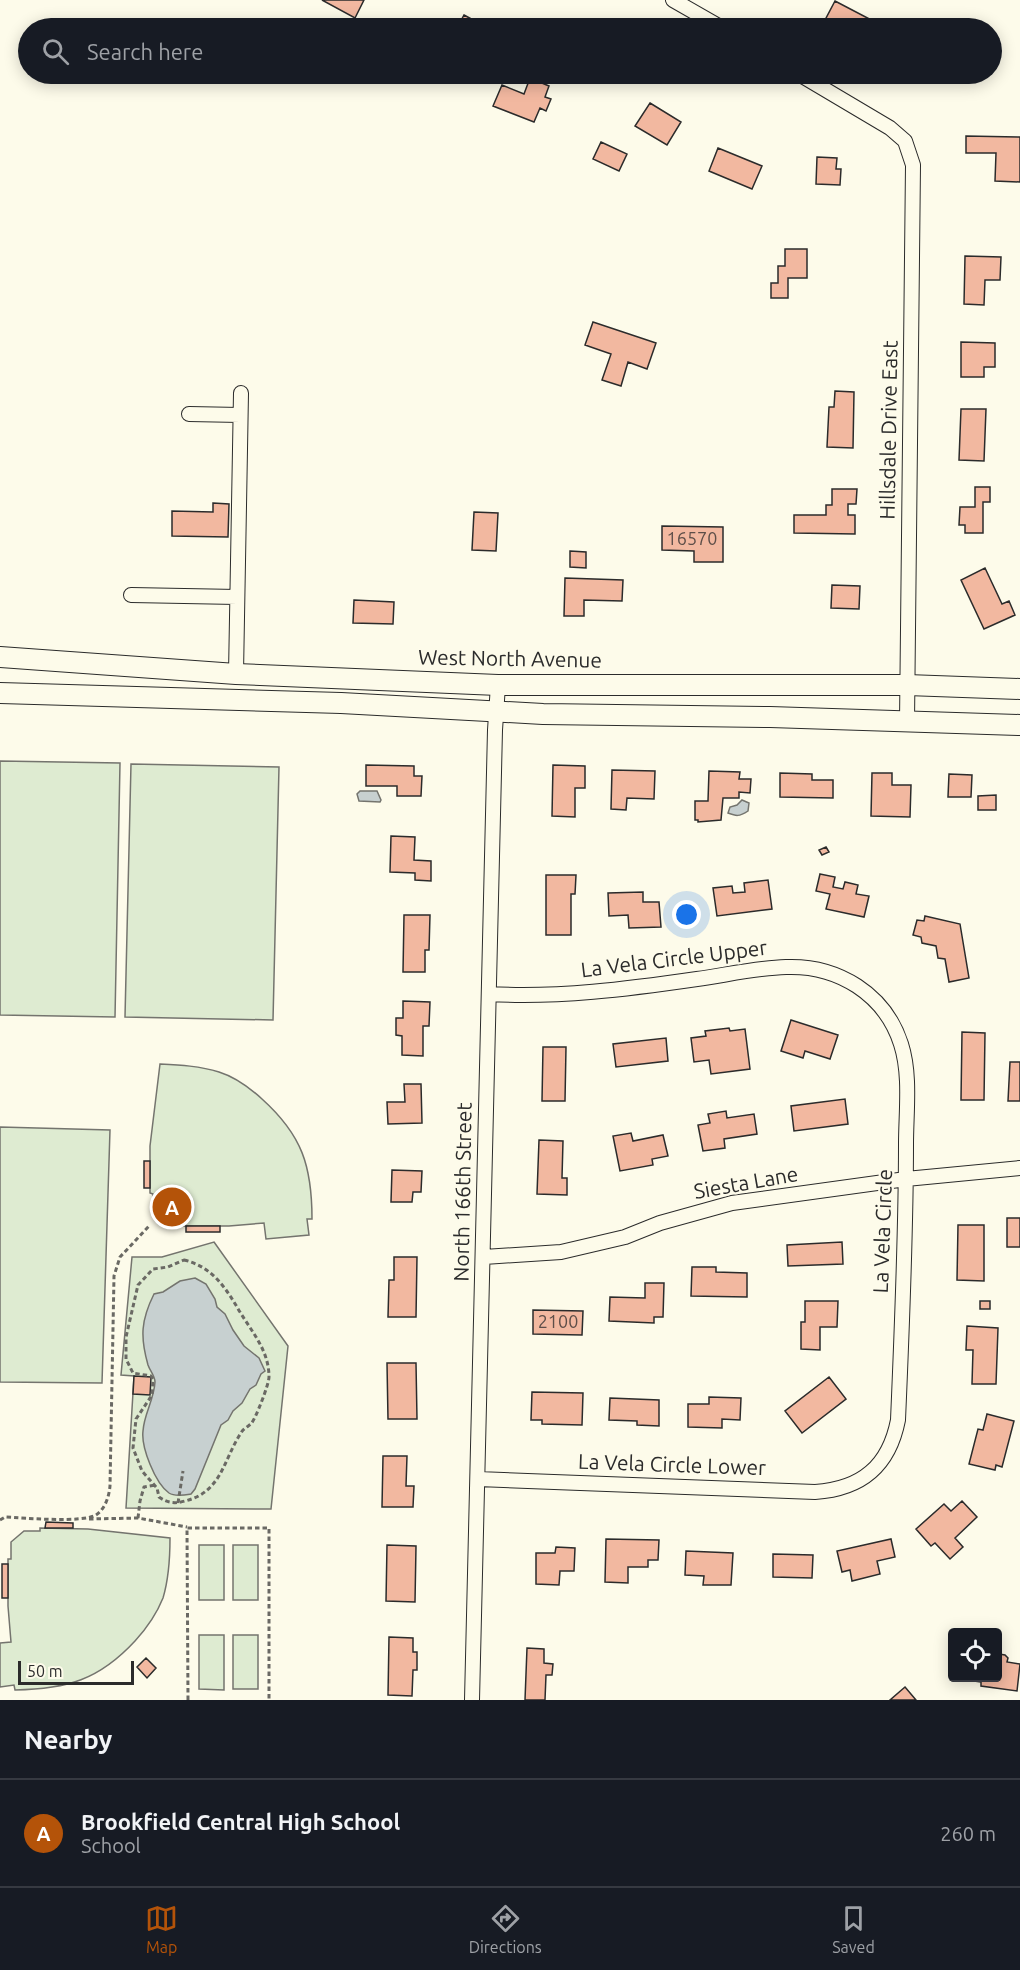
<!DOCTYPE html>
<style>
body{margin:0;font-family:Ubuntu,sans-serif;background:#242831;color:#f1f3f6}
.controls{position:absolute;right:18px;bottom:18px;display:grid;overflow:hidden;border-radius:6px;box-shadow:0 3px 15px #0003}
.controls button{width:54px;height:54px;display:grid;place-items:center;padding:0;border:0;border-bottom:2px solid #363941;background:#171b24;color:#f1f3f6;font:30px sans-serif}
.scale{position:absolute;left:18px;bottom:15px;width:116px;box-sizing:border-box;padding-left:6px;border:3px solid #2b2b2b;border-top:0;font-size:16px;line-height:21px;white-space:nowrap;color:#2b2b2b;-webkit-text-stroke:4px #fdfbea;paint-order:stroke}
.you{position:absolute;left:687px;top:915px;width:21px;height:21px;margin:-15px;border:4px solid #fff;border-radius:50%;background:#1a73e8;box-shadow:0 0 0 9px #1a73e833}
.badge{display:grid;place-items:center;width:39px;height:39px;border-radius:50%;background:#b45309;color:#fff;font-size:20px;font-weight:700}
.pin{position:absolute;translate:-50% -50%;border:3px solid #fff;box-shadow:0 2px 6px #0006}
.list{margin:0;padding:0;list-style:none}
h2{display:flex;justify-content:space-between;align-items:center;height:78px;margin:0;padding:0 24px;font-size:26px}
h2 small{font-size:20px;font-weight:400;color:#9ea1a6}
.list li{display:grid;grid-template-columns:39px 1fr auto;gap:18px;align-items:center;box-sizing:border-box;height:108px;padding:0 24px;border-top:2px solid #363941}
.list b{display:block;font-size:22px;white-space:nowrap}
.list p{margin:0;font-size:20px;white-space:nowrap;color:#9ea1a6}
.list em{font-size:20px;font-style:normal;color:#9ea1a6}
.icon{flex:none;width:33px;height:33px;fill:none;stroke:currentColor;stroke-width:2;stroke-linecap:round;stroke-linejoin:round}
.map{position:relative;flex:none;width:1020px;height:1700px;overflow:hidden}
.search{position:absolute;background:#171b24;box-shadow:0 3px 15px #0003;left:18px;right:18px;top:18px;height:66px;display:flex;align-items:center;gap:15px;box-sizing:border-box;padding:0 21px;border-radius:33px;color:#9ea1a6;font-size:22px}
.sheet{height:186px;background:#171b24}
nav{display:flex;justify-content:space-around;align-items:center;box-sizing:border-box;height:84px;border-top:2px solid #363941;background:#171b24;font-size:16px;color:#9ea1a6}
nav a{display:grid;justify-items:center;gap:3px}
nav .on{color:#b45309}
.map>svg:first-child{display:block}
.green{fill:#deebd1;stroke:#74746e;stroke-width:1.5}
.water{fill:#c7d0d0;stroke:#74746e;stroke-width:1.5}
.building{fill:#f2b8a0;stroke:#2b2b2b;stroke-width:1.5}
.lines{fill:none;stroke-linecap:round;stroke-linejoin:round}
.minor-casing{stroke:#2b2b2b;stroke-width:16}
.secondary-casing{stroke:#2b2b2b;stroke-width:22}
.path{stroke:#6a6964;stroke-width:3;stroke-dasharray:4.5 3;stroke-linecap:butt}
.minor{stroke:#fdfbea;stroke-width:14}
.secondary{stroke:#fdfbea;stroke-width:20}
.labels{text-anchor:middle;stroke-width:4.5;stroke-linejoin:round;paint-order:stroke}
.number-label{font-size:18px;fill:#5d4e48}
.street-label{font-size:21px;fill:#2b2b2b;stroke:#fdfbea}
</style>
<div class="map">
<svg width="1020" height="1700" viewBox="0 0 1020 1700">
<rect width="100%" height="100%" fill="#fdfbea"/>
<path class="green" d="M0,761l120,2 -5,254 -115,-2z
M131,764l148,3 -6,253 -148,-3z
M160,1064c20,1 40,2 59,8 16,5 31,16 43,27 40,36 50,67 50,120h-5l2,16 -43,4 -2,-16 -35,3h-48v-3h-16l-12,-12v-17l-3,-1v-47z
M0,1127l110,3 -8,253 -102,-1z
M214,1242l74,104 -17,163 -145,-1 8,-132 -13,-1 11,-118h30z
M40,1528l48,1 82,9c0,20 -1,40 -7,60 -6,15 -17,31 -28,43 -36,39 -68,48 -120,49l-1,-5 -14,2v-44l11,-1 -3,-36v-47h3v-17l13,-11h16z
M199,1545h25v55h-25z
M233,1545h25v55h-25z
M199,1635h25v55l-25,-1z
M233,1635h25v54h-25z"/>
<path class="water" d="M360,791h17l4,9 -1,2 -21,-1 -2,-7z
M742,800l7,3 -1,8c-9,6 -12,5 -20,2l2,-6 7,-2z
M195,1278l11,6 9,15 2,8 8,7 8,16 11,16 15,12 6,13 -4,3 -5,11 -6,4 -8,14 -9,8 -5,9 -7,5 -26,64 -4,5c-6,1 -16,3 -22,-1 -14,-10 -28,-46 -26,-62 1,-17 11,-31 12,-49 0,-6 -5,-11 -7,-17 -8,-28 -7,-45 6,-71l9,-2 17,-11z"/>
<path class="building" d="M322,0h42l-9,18z
M835,1l46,24 -2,3h-31l-10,-5 -2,5 -12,-6z
M464,15l24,13h-31z
M530,78l19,8 -4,11 6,2 -5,12 -6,-3 -6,14 -41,-16 9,-21 22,9z
M650,103l31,19 -14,23 -32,-19z
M966,136l54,1v45l-25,-1 1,-28h-30z
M601,142l26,12 -8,17 -26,-12z
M718,148l44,18 -10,23 -43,-18z
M817,157l20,1 -1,11h5l-1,16 -24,-1z
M785,249h22v29h-19v20h-17v-15h7v-17h7z
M965,256l36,1 -1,23h-15l-1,25 -20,-1z
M593,322l63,21 -9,26 -19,-7 -7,24 -19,-6 9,-26 -26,-9z
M961,342l34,1v24h-11v10h-23z
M835,391l19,1 -1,56 -26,-1 2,-40h5z
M961,409h25l-2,52 -25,-1z
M975,487h15v15h-7v31h-18v-8h-6l1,-18h15z
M832,489h25l-1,15h-8v11h7v19l-61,-1v-18h32v-10h6z
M213,503l16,1 -1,33 -56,-1v-25l41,1z
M474,512l24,1 -2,38 -24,-1z
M662,526l61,1v35h-29v-11l-32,-1z
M570,551l16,1v16l-16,-1z
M985,568l17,36 7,-3 6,14 -31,14 -23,-49z
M565,578l58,2 -1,21 -38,-1v16h-20z
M832,585l28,1 -1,23 -28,-1z
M354,600l40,2 -1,22 -40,-1z
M366,765l48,1v10h8l-1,20h-24v-10h-31z
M553,765l32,1v22h-10v29l-23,-1z
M612,770l43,1 -1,28 -27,-1 -1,12 -15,-1z
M709,771l31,1 -1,7h12l-1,14 -11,-1v6h-16l-2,22 -23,2v-2h-3v-19h13z
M780,773l32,1v6h21v18l-53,-1z
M872,773h20v12h19l-1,32 -39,-1z
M949,774l23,1 -1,22h-23z
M996,795v15h-18v-14z
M391,836l24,1 -1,23 17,1v20l-16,-1v-7l-25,-1z
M826,847l3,5 -7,3 -3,-5z
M820,874l15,3 -2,10 10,2 2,-7 13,3 -2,9 13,2 -5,21 -38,-8 4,-15 -14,-3z
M546,875h30l-1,19h-4v41h-25z
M768,880l4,29 -55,7 -4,-28 19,-2 1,7 12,-1 -1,-9z
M643,892v10h16l2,25 -32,1 -1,-13 -19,1 -1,-23z
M404,915h26l-1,35h-4v22h-22z
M925,916l35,8 9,54 -20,4 -4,-23 -7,-1 -2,-12 -14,-3 -1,-6 -8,-2 4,-15 7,1z
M403,1001l27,1 -1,24h-6v30l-21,-1v-19l-6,-1v-17h7z
M791,1020l47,15 -8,24 -25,-8 -2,7 -22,-7z
M729,1028l1,3 15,-2 5,40 -39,5 -2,-14 -15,2 -3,-24 15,-2 -1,-5z
M962,1032l23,1 -1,67h-23z
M666,1038l2,23 -52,6 -3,-23z
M543,1047h23l-1,54h-23z
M1010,1062h10v39h-12z
M404,1084h17l1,39 -34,1 -1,-22h18z
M845,1099l3,25 -54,7 -3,-25z
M726,1111l1,7 27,-4 3,20 -33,5 1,9 -22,3 -5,-26 12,-2 -2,-9z
M631,1133l2,8 30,-6 5,21 -16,3 1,6 -33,6 -7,-35z
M539,1140l24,1 -1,37h5v17l-30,-1z
M144,1161h6v27h-6z
M392,1170l30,1 -1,21h-8l-1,10h-21z
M1007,1218h13v29h-13z
M958,1225h26v56l-27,-1z
M186,1226h34v6h-34z
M842,1242l1,22 -55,2 -1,-21z
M394,1257h23l-1,60h-28l1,-37h5z
M692,1267h24v5l31,1v24l-56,-1z
M645,1283h19l-1,34h-9v6l-45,-2 1,-24 35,1z
M805,1301h33l-1,26h-17v23l-19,-1v-27h4z
M980,1301h10v8h-10z
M533,1310l50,1 -1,24 -49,-1z
M967,1326l31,2 -2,56h-24l1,-34h-7z
M387,1363h29l1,56h-29z
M134,1376l17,1 -1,18 -17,-1z
M829,1377l17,22 -44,34 -17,-22z
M532,1392l51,1 -1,32 -40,-1v-4h-11z
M709,1397l32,1 -1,22 -18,-1v9l-34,-1v-23h21z
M610,1398l49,2v26l-22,-1v-4l-28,-1z
M987,1414l27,7 -12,46 -6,-2 -1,5 -26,-6 9,-35 5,1z
M383,1456h24l-1,30h8l-1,21h-31z
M962,1501l15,16 -22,21 8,9 -13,12 -15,-16 -4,3 -15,-17 28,-25 7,7z
M46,1522l27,1v5h-28z
M606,1539l53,1 -1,20h-10v7h-20v16l-23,-1z
M891,1539l4,18 -18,4 3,13 -28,7 -2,-11 -8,2 -5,-21z
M387,1545l29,1 -1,56 -29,-1z
M556,1547l19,1 -1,23h-14l-1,14 -23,-1v-31h19z
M686,1551l47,2 -2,32h-28l1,-9 -19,-1z
M773,1554l40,1 -1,23 -39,-1z
M2,1564h6v34h-6z
M389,1637l24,1v14h4v18h-4l-1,26 -24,-1z
M527,1648l17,1v14l9,1 -1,11h-6l-1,25h-20z
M999,1654l6,1 3,3 -1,4 13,2 -3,27 -36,-5v-4l-21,-3 38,-1z
M146,1658l10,10 -9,10 -10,-11z
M905,1687l11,13h-26z"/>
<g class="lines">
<defs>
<path id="minor" d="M673,0l49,28
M799,74l91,54 15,13 8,24 -6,557
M189,414l51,1
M131,595l106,2
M236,674l5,-281
M484,1257l77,-5 64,-15 35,-14 72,-20 174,-24 114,-11
M478,1479l337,13c47,-3 74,-26 83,-72 4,-92 8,-185 8,-276 0,-32 5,-69 -5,-100 -16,-50 -63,-79 -115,-77 -30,1 -60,8 -89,12 -69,10 -139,19 -208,15
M472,1700l23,-970 3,-45"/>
<path id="secondary" d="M0,657l236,17 262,11h409l113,4
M0,693l341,10 202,11 227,3 250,8"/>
</defs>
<use href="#minor" class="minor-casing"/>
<use href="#secondary" class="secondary-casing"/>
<path class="path" d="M184,1260c26,6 40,25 53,47 13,23 32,42 32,70 0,7 -13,41 -18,47 -4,3 -8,5 -10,9 -18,27 -19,59 -56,68 -10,3 -18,2 -26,-4l-2,-9 -15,-17 -9,-23 3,-29 16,-24 1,-16 -2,-3 -18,-3 -7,-14v-22l12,-52 15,-16 15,-2z
M178,1503l5,-32
M138,1518l2,-17 4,-14 11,-2
M89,1519l49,-1 49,9
M0,1520l5,-3c18,1 78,6 91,-2 9,-6 13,-18 14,-29l4,-210 6,-19 30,-32
M188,1700l-1,-172h82v172"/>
<use href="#minor" class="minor"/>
<use href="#secondary" class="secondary"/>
</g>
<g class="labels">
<g class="number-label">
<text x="692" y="545">16570</text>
<text x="558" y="1328">2100</text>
</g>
<g class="street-label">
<text transform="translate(889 430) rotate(-89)" y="7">Hillsdale Drive East</text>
<text transform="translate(510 659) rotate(1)" y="7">West North Avenue</text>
<text transform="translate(674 959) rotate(-7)" y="7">La Vela Circle Upper</text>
<text transform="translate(746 1183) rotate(-10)" y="7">Siesta Lane</text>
<text transform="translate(463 1192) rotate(-89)" y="7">North 166th Street</text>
<text transform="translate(883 1231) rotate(-88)" y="7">La Vela Circle</text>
<text transform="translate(672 1465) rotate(2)" y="7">La Vela Circle Lower</text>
</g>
</g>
</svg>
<div class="controls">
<button><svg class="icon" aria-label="locate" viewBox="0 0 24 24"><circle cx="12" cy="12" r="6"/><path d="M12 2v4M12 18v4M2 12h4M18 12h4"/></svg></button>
</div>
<div class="scale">50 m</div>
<div class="you"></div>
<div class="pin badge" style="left:172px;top:1207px">A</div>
<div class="search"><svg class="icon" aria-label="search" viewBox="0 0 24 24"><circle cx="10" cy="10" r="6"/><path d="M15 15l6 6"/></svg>Search here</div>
</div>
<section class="sheet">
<h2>Nearby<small></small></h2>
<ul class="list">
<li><span class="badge">A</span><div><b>Brookfield Central High School</b><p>School</p></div><em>260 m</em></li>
</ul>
</section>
<nav>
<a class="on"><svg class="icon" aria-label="map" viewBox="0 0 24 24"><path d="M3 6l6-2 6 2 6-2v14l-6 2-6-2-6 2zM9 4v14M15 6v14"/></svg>Map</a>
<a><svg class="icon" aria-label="directions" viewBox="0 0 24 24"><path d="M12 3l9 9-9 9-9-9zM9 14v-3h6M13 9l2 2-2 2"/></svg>Directions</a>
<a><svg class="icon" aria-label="saved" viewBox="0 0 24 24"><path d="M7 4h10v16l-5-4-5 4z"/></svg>Saved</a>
</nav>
